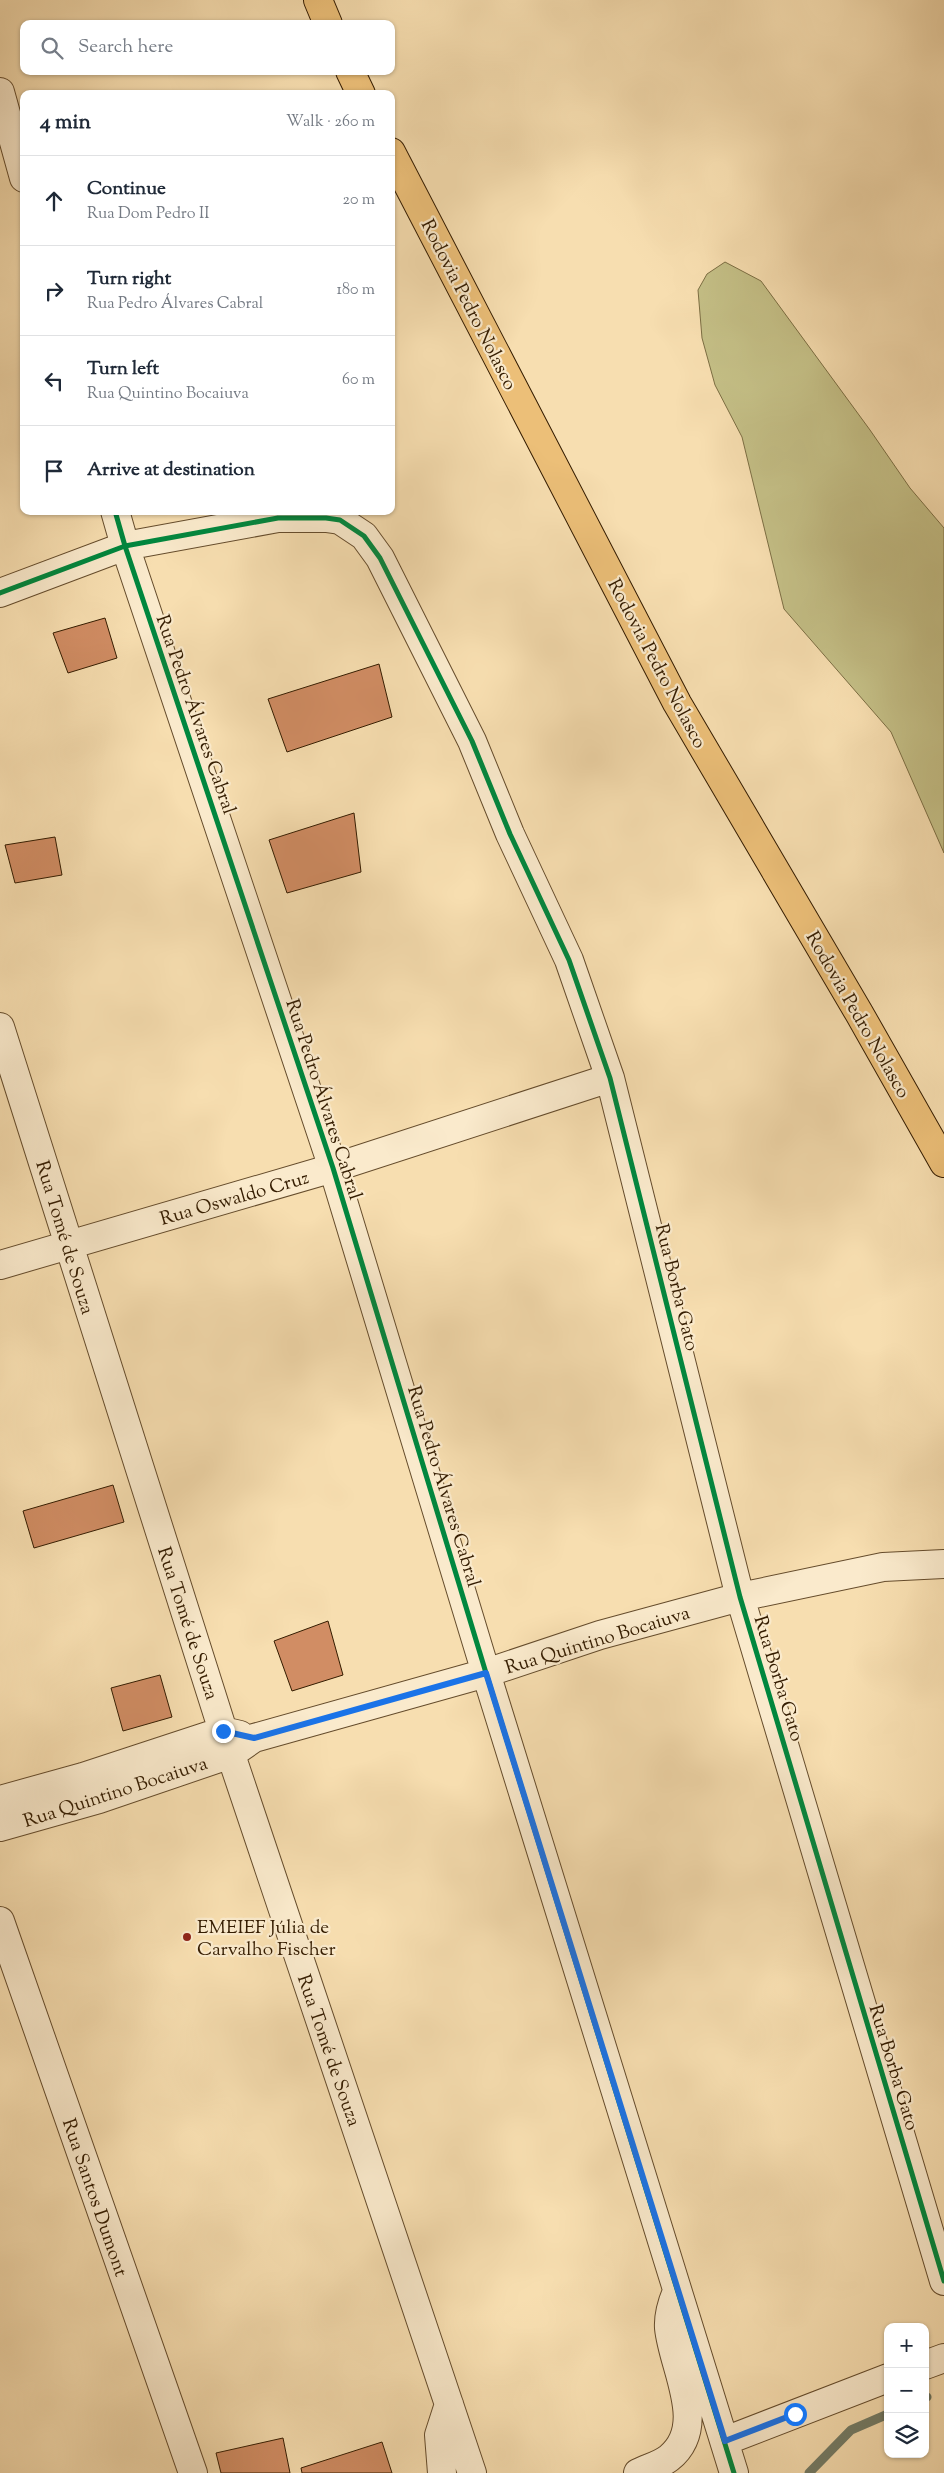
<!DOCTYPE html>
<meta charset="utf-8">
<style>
body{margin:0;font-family:"Sorts Mill Goudy",serif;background:#f2f2f3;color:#1f2937}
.controls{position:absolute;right:15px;bottom:15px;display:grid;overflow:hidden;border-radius:10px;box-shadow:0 1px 4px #0004}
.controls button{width:45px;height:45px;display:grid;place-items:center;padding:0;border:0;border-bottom:1px solid #e0e1e3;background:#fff;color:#1f2937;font:25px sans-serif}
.stop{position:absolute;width:15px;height:15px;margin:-11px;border:4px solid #1a73e8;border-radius:50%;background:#fff}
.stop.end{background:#1a73e8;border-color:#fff;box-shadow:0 1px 5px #0008}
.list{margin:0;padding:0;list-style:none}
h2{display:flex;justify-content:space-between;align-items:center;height:65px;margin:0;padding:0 20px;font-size:21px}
h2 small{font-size:16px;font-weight:400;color:#747a83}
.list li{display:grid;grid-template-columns:32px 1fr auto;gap:15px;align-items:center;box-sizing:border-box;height:90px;padding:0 20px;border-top:1px solid #e0e1e3}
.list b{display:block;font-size:19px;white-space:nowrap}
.list p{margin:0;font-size:16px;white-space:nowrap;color:#747a83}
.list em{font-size:16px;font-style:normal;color:#747a83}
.icon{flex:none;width:28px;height:28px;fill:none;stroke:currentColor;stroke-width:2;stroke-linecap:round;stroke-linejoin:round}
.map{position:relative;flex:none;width:944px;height:2473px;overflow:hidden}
.search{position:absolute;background:#fff;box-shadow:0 1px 4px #0004;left:20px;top:20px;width:375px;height:55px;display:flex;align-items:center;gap:12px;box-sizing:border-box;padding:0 18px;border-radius:10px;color:#747a83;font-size:19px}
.panel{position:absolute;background:#fff;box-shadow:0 1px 4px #0004;left:20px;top:90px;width:375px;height:425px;border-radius:10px}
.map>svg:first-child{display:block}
.green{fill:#c4bf86;stroke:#7c6e43}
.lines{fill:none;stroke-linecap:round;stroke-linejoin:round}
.stream{stroke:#737c67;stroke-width:9}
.building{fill:#d18d64;stroke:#341c00}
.minor-casing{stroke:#654c2c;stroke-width:30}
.highway-casing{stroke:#341c00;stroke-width:30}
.minor{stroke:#faeacc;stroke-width:28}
.highway{stroke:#ecbf78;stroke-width:28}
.cycleway-casing{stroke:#faeacc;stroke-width:8}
.cycleway{stroke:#00873e;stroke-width:5}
.route{stroke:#1a73e8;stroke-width:6}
.poi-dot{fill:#8f2418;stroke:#faeacc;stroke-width:2}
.labels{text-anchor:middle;stroke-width:4.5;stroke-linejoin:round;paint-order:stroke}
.street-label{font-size:19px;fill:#341c00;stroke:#faeacc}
.poi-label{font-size:19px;fill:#341c00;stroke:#faeacc;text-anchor:start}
</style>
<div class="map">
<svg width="944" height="2473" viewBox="0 0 944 2473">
<rect width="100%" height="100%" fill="#f7deb0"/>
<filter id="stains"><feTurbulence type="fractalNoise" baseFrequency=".004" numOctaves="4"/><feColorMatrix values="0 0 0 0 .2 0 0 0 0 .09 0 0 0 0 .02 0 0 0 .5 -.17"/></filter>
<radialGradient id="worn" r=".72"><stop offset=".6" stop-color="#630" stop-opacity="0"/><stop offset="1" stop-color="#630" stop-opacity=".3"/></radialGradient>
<path class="green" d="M725,262l36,19 109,149 40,58 34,40v325l-53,-121 -107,-123 -42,-172 -27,-52 -13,-47 -4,-48 9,-16z"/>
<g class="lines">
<path class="stream" d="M925,2398l2,-1
M809,2473l42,-43 37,-16"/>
</g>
<path class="building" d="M105,618l12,40 -49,15 -15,-40z
M379,664l13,53 -105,35 -19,-53z
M354,813l7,59 -74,21 -18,-53z
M55,837l7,38 -47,8 -10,-38z
M113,1485l11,37 -90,26 -11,-37z
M328,1621l15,54 -51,16 -18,-50z
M160,1675l12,42 -49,14 -12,-43z
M283,2438l7,35h-69l-5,-20z
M382,2442l10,31h-90l-1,-5z"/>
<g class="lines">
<defs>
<path id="minor" d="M0,92l24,86
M115,511l10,35 208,622 153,505 248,800
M0,593l125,-47 153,-28h48l14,2 24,16 16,22 92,183 38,93 59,126 41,118 130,519 204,684
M0,1027l223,704 249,742
M0,1265l333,-97 277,-90
M0,1800l83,-23 140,-46 17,4
M0,1827l99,-28 132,-45 23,-16 232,-65 114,-38 140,-38 143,-30 61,-3
M0,1921l193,552
M925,2365l19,-7
M725,2441l163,-63
M442,2473l-3,-38 10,-31
M638,2473c10,-5 22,-8 31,-15 40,-32 4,-89 0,-130 -1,-13 3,-25 8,-37"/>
<path id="highway" d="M318,0l10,24
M350,71l11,23
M391,152l286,551 182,310 85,150"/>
</defs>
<use href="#minor" class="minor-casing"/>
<use href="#highway" class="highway-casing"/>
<use href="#minor" class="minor"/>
<use href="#highway" class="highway"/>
<defs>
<path id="cycleway" d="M115,511l10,35 208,622 153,505 248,800
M0,593l125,-47 153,-28h48l14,2 24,16 16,22 92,183 38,93 59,126 41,118 130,519 204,684"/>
</defs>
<use href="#cycleway" class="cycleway-casing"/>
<use href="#cycleway" class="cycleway"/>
</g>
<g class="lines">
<path class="route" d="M223,1731l31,7 232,-65 239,768 70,-27"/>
</g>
<circle class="poi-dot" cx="187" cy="1937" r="5"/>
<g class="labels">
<g class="street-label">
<text transform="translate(470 304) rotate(63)" y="7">Rodovia Pedro Nolasco</text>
<text transform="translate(658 663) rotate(62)" y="7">Rodovia Pedro Nolasco</text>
<text transform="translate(197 714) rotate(71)" y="7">Rua Pedro Álvares Cabral</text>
<text transform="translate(859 1014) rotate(60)" y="7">Rodovia Pedro Nolasco</text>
<text transform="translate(325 1099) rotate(72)" y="7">Rua Pedro Álvares Cabral</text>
<text transform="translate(234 1197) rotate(-16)" y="7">Rua Oswaldo Cruz</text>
<text transform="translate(66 1237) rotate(73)" y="7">Rua Tomé de Souza</text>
<text transform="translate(678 1287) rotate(76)" y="7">Rua Borba Gato</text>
<text transform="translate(445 1486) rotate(73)" y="7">Rua Pedro Álvares Cabral</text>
<text transform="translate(189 1623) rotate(72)" y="7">Rua Tomé de Souza</text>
<text transform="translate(597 1639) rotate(-17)" y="7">Rua Quintino Bocaiuva</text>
<text transform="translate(780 1678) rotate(73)" y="7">Rua Borba Gato</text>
<text transform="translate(115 1791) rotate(-18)" y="7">Rua Quintino Bocaiuva</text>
<text transform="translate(330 2050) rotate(71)" y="7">Rua Tomé de Souza</text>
<text transform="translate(895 2067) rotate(73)" y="7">Rua Borba Gato</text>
<text transform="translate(96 2197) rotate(71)" y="7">Rua Santos Dumont</text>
</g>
<g class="poi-label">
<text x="197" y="1933">EMEIEF Júlia de<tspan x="197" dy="22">Carvalho Fischer</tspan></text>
</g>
</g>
<rect width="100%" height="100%" filter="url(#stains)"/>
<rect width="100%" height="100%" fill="url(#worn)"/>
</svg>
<div class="controls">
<button>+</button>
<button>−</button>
<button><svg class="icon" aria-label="layers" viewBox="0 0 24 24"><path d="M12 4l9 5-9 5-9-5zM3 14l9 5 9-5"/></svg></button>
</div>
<div class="stop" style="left:795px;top:2414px"></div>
<div class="stop end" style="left:223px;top:1731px"></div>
<div class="search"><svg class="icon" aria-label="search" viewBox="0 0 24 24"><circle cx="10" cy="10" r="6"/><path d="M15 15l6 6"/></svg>Search here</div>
<section class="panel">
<h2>4 min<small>Walk · 260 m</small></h2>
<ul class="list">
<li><svg class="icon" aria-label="ahead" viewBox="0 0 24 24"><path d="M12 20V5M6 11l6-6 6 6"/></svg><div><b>Continue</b><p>Rua Dom Pedro II</p></div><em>20 m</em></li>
<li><svg class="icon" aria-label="right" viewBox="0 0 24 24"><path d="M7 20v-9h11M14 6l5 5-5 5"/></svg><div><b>Turn right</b><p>Rua Pedro Álvares Cabral</p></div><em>180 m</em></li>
<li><svg class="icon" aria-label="left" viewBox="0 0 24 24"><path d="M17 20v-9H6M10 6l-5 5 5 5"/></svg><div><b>Turn left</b><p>Rua Quintino Bocaiuva</p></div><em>60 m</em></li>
<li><svg class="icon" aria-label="arrive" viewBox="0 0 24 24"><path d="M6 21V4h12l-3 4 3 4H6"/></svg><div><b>Arrive at destination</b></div></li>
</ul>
</section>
</div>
